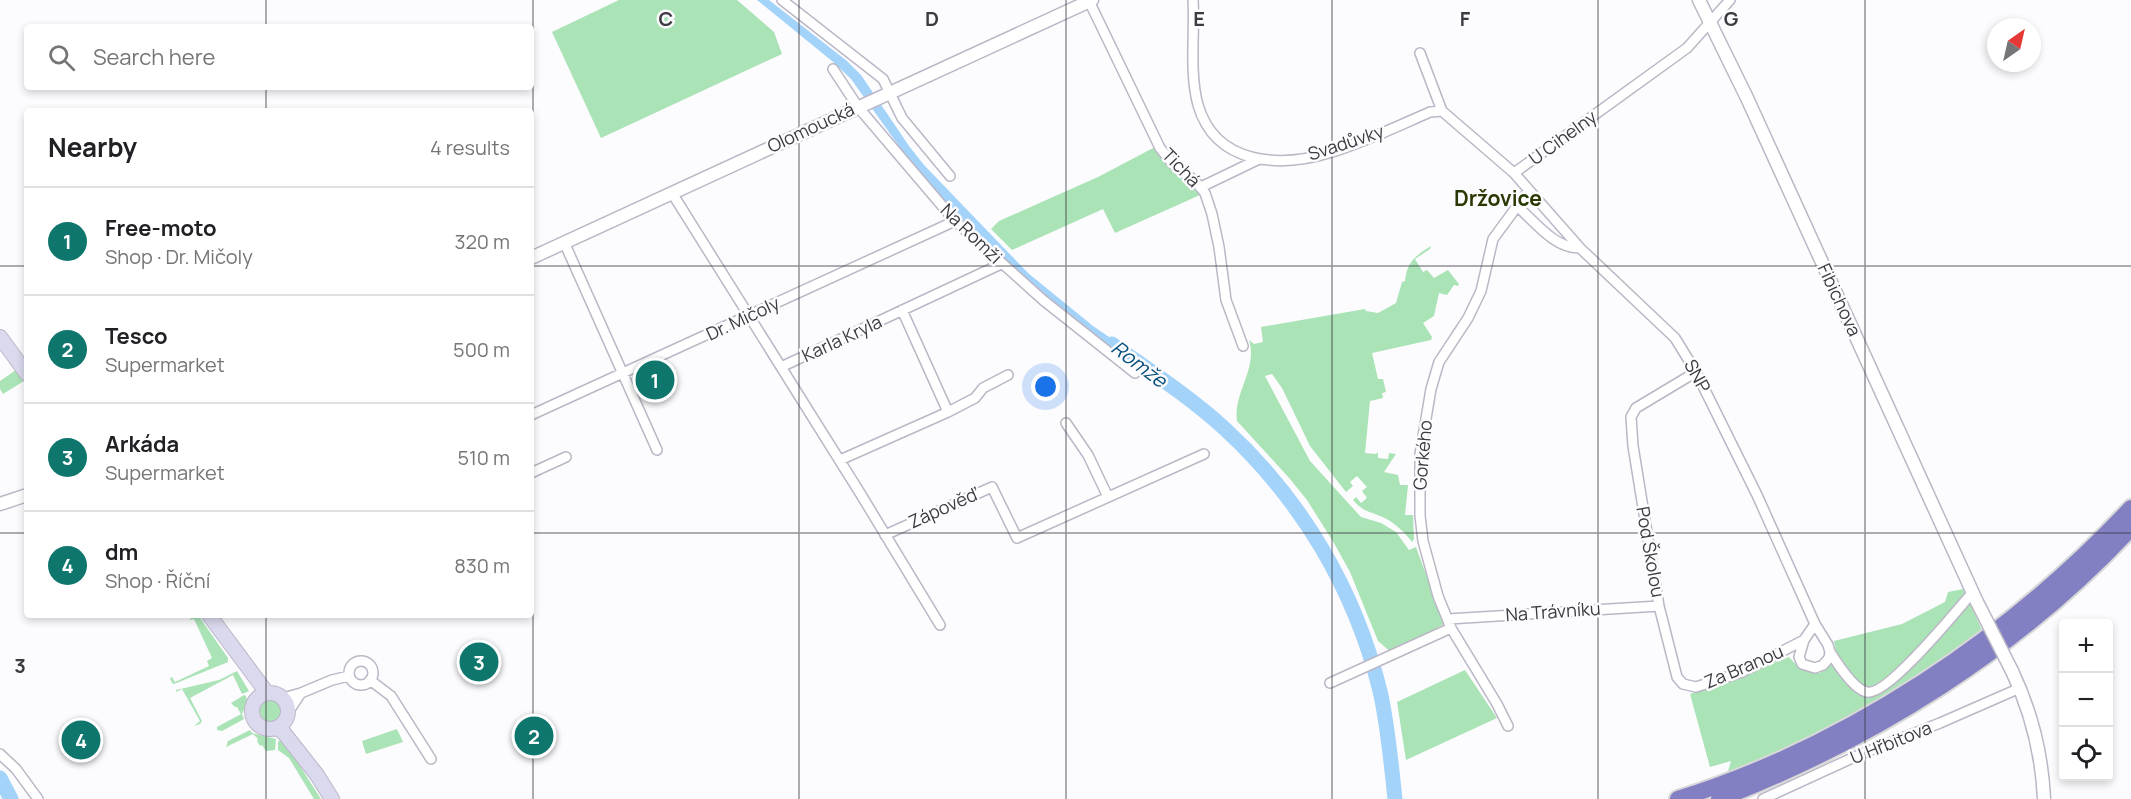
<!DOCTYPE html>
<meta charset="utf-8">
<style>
body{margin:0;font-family:Manrope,sans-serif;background:#f2f2f2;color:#202124}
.controls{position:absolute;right:18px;bottom:18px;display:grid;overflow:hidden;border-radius:6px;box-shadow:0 3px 9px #0003}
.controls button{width:54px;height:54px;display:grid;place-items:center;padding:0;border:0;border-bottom:2px solid #e0e0e0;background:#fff;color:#202124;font:30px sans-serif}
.compass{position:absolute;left:1987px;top:18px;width:54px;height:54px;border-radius:50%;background:#fff;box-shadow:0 3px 9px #0003;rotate:34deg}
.you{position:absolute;left:1046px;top:387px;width:21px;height:21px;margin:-15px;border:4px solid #fff;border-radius:50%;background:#1a73e8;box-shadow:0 0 0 9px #1a73e833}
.badge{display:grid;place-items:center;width:39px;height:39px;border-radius:50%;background:#0f766e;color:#fff;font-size:20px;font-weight:700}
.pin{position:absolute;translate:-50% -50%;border:3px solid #fff;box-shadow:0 2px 6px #0006}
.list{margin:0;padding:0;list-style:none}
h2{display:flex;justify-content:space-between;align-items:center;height:78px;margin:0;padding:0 24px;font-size:26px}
h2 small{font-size:20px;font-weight:400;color:#757577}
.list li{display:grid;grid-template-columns:39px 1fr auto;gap:18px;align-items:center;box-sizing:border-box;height:108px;padding:0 24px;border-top:2px solid #e0e0e0}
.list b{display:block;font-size:22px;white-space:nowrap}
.list p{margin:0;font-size:20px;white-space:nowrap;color:#757577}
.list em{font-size:20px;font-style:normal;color:#757577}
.icon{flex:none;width:33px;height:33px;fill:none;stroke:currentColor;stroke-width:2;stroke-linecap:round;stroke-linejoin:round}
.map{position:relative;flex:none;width:2131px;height:799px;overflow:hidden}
.search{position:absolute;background:#fff;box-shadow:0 3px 9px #0003;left:24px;top:24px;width:510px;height:66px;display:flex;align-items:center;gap:15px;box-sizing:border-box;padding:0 21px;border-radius:6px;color:#757577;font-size:22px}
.panel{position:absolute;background:#fff;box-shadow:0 3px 9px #0003;left:24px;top:108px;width:510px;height:510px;border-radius:6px}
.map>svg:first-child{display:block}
.green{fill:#aae3b5}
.water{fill:#a3d3f9}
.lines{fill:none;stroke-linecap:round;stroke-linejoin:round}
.river{stroke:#a3d3f9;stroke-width:15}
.minor-casing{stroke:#bbb7c6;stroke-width:12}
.tertiary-casing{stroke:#bbb7c6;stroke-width:15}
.secondary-casing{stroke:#bbb7c6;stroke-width:16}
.motorway-casing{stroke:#d8d8d9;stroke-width:20}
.minor{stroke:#fff;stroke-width:9}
.tertiary{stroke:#fff;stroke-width:12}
.secondary{stroke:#dad9ed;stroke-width:14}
.motorway{stroke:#8280c2;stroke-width:16}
.tertiary-bridge-casing{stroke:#bbb7c6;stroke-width:15;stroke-linecap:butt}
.tertiary-bridge{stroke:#fff;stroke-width:12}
.grid{fill:none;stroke:#3d3b41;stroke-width:1.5;stroke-opacity:0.55}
.labels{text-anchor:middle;stroke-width:5;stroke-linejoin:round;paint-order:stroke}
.street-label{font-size:18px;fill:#3d3b41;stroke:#fcfbfe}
.water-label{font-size:20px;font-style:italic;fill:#07517d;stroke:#fcfbfe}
.quarter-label{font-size:21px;font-weight:bold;fill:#293800;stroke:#fcfbfe}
.grid-label{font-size:20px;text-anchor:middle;font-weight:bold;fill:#3d3b41;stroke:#fcfbfe;stroke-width:5;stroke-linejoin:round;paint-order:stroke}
</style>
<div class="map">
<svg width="2131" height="799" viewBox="0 0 2131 799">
<rect width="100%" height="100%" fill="#fcfbfe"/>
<path class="green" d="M619,0h118l37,32 8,22 -181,84 -49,-106z
M1155,147l9,14 36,34 -85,38 -12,-24 -91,41 -21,-21 8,-8 99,-44z
M1431,246l-1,3 -15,10 8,13 4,-2 7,8 14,-8 11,14 -1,2 -4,-1 -7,10 -8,-2 -5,23 -11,7 9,14 -1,3 -59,13 6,26h5l3,13 -4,1 1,5 -13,3 -5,52 11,1 2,-2v6l10,1 1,-6 7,1 -12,18 14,3 2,10h8l-3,30h8l1,24 -2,3c-6,-8 -13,-15 -22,-21 -14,-9 -26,-7 -37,-21l3,-3 5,6 6,-5 -5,-7 5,-4 -10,-11 -7,6 3,4 -7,6 -36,-46 -28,-58 -10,-14 -7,2 45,85 51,56 20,6 15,9 13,18 7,-3 28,77 -52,29 -14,-12 -28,-69 -16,-29 -27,-43 -17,-21 -53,-58c-4,-28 21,-52 12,-81l5,4 9,-2 -2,-15 104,-18 1,2 12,2 18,-10 6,-21 3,-1c2,-19 10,-25 26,-35z
M16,370l8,11 -21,13 -3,-5v-8z
M1963,589l20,43c-57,39 -114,76 -176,107 -26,13 -54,24 -80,36l4,-14 -21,6 -20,-73 99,-37 12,13 19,3 17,-15 -3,-17 68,-17 43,-22 3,-10z
M192,615h6l30,43v4l-54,22 -2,-1 -2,-5 2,-1 3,5 34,-16 -2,-5 5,-3 -18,-39 -4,1z
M1465,670l32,48 -91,42 -9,-58z
M237,671l12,20 -7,3 -9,-19 -43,23 12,23 -2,3 -6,2 6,-5 -18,-32 -6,3v-2l43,-10z
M244,695l2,1 1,7 -5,11 2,5 -22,12 -5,-1v-3l24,-13 -4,-7h-2l-4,-4z
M260 711a11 11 0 1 1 22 0a11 11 0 1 1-22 0Z
M397,729l6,13 -37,12 -4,-13z
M250,730l2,3 24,6 -1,11 -9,1 -4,-6 -2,1 -3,-5 1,-2 -5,-5 -27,13 2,-6z
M282,738l39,61h-7l-25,-41 -11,-8v-8z"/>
<path class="water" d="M757,0h12l78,61 14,14 48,71 15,19 104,108 65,53 38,26 -6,8 -96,-77 -68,-64 -55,-63 -55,-77 -19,-18z"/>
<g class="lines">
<path class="river" d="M1112,344c38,27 78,53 113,85 76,70 130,160 155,262 8,35 11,72 15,108
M0,778l11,21"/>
<defs>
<path id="minor" d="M782,0l101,79 19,39 48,58
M1193,0c2,34 -4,72 5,105 18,61 83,63 134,47 33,-10 66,-26 98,-40l12,-1
M1089,1l71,147 12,15 24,19 9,11 7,21 7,33 7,53 17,46
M1420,53l22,58 72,62 66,75 95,90 21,34 61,123 58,129 13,21 2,7 -1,6 -6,7 -8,3 -13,-4 -3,-7 5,-17 11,-16
M833,69l25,38 97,114 88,79 92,73
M1514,173l173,-125 43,-48
M1201,187l56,-27
M672,193l188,300 80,132
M1517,206c17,15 38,43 63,42
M564,242l93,208
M781,367l220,-103
M1696,372l-60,36 -5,9 2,29 26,160 18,71 6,7 13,3 46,-15 62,-32
M948,412l27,-14 8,-10 25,-13
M531,415l424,-194
M1066,423l22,32 20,42
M840,460l108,-48 -46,-102
M531,473l35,-16
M885,535l107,-48 25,51 187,-84
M1448,619l211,-13
M1830,652c7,11 24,38 37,40 20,5 90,-82 106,-100
M349 673a12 12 0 1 1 24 0a12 12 0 1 1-24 0Z
M370,680l21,16 40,63
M1330,683l121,-55
M283,698l18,-5 31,-13 17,-4
M289,711l12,-18
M1508,726l-11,-22 -46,-76 -13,-32 -15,-55 -3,-25v-62l11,-65 8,-27 29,-44 13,-27 12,-52 36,-49
M0,754l16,15 22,30
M1763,799l98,-45 79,-31 80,-35"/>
<path id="tertiary" d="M1699,0l48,98 230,504
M531,258l561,-258
M0,504l27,-9
M2012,671c19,40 30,84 32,128"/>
<path id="secondary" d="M0,337l27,37
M209,615l58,78
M252 711a18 18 0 1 1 36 0a18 18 0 1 1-36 0Z
M277,728l7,5 33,42 15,24"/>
<path id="motorway" d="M1678,799c172,-54 331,-161 453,-291
M1719,799c152,-58 301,-151 412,-271"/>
</defs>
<use href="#minor" class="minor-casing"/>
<use href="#tertiary" class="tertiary-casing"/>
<use href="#secondary" class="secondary-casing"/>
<use href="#motorway" class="motorway-casing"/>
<use href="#minor" class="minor"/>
<use href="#tertiary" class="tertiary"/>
<use href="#secondary" class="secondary"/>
<use href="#motorway" class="motorway"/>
<defs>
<path id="tertiary-bridge" d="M1977,602l35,69"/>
</defs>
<use href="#tertiary-bridge" class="tertiary-bridge-casing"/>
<use href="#tertiary-bridge" class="tertiary-bridge"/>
</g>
<path class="grid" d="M266,0v27M533,0v799M799,0v799M1066,0v799M1332,0v799M1598,0v799M1865,0v799M266,87v24M0,266h27M531,266h1600M0,533h27M531,533h1600M266,615v184"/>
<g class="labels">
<g class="street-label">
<text transform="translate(811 128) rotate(-25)" y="6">Olomoucká</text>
<text transform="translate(1563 138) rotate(-36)" y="6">U Cihelny</text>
<text transform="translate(1346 143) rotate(-18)" y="6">Svadůvky</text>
<text transform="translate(1181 168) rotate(46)" y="6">Tichá</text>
<text transform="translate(971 234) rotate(44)" y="6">Na Romži</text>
<text transform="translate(1839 300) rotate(65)" y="6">Fibichova</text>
<text transform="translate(743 319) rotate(-25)" y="6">Dr. Mičoly</text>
<text transform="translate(842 339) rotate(-25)" y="6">Karla Kryla</text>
<text transform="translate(1697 376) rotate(61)" y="6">SNP</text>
<text transform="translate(1423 455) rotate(-85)" y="6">Gorkého</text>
<text transform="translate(944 508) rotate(-24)" y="6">Zápověď</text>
<text transform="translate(1650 552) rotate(80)" y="6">Pod Školou</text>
<text transform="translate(1553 612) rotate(-4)" y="6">Na Trávníku</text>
<text transform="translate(1744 667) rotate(-23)" y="6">Za Branou</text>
<text transform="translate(1891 743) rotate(-22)" y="6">U Hřbitova</text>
</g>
<g class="water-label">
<text transform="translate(1139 364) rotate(37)" y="7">Romže</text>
</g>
<g class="quarter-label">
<text x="1498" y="206">Držovice</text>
</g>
</g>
<g class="grid-label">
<text x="666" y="26">C</text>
<text x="932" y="26">D</text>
<text x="1199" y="26">E</text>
<text x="1465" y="26">F</text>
<text x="1731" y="26">G</text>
<text x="20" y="673">3</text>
</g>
</svg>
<div class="controls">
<button>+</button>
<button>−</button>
<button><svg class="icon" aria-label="locate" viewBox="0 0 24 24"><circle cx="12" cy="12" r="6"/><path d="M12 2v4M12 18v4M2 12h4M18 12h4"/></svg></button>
</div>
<svg class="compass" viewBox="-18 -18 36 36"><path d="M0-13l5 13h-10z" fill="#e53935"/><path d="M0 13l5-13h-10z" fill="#757577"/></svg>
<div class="you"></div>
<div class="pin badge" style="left:655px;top:380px">1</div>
<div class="pin badge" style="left:534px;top:736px">2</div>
<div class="pin badge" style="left:479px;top:662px">3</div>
<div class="pin badge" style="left:81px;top:740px">4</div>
<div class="search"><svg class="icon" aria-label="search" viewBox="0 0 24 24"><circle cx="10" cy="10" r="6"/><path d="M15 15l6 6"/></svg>Search here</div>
<section class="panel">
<h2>Nearby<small>4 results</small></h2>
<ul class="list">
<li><span class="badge">1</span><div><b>Free-moto</b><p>Shop · Dr. Mičoly</p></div><em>320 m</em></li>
<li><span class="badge">2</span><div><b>Tesco</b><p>Supermarket</p></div><em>500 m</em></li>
<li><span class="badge">3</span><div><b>Arkáda</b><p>Supermarket</p></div><em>510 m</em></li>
<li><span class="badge">4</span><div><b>dm</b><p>Shop · Říční</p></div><em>830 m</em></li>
</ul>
</section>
</div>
